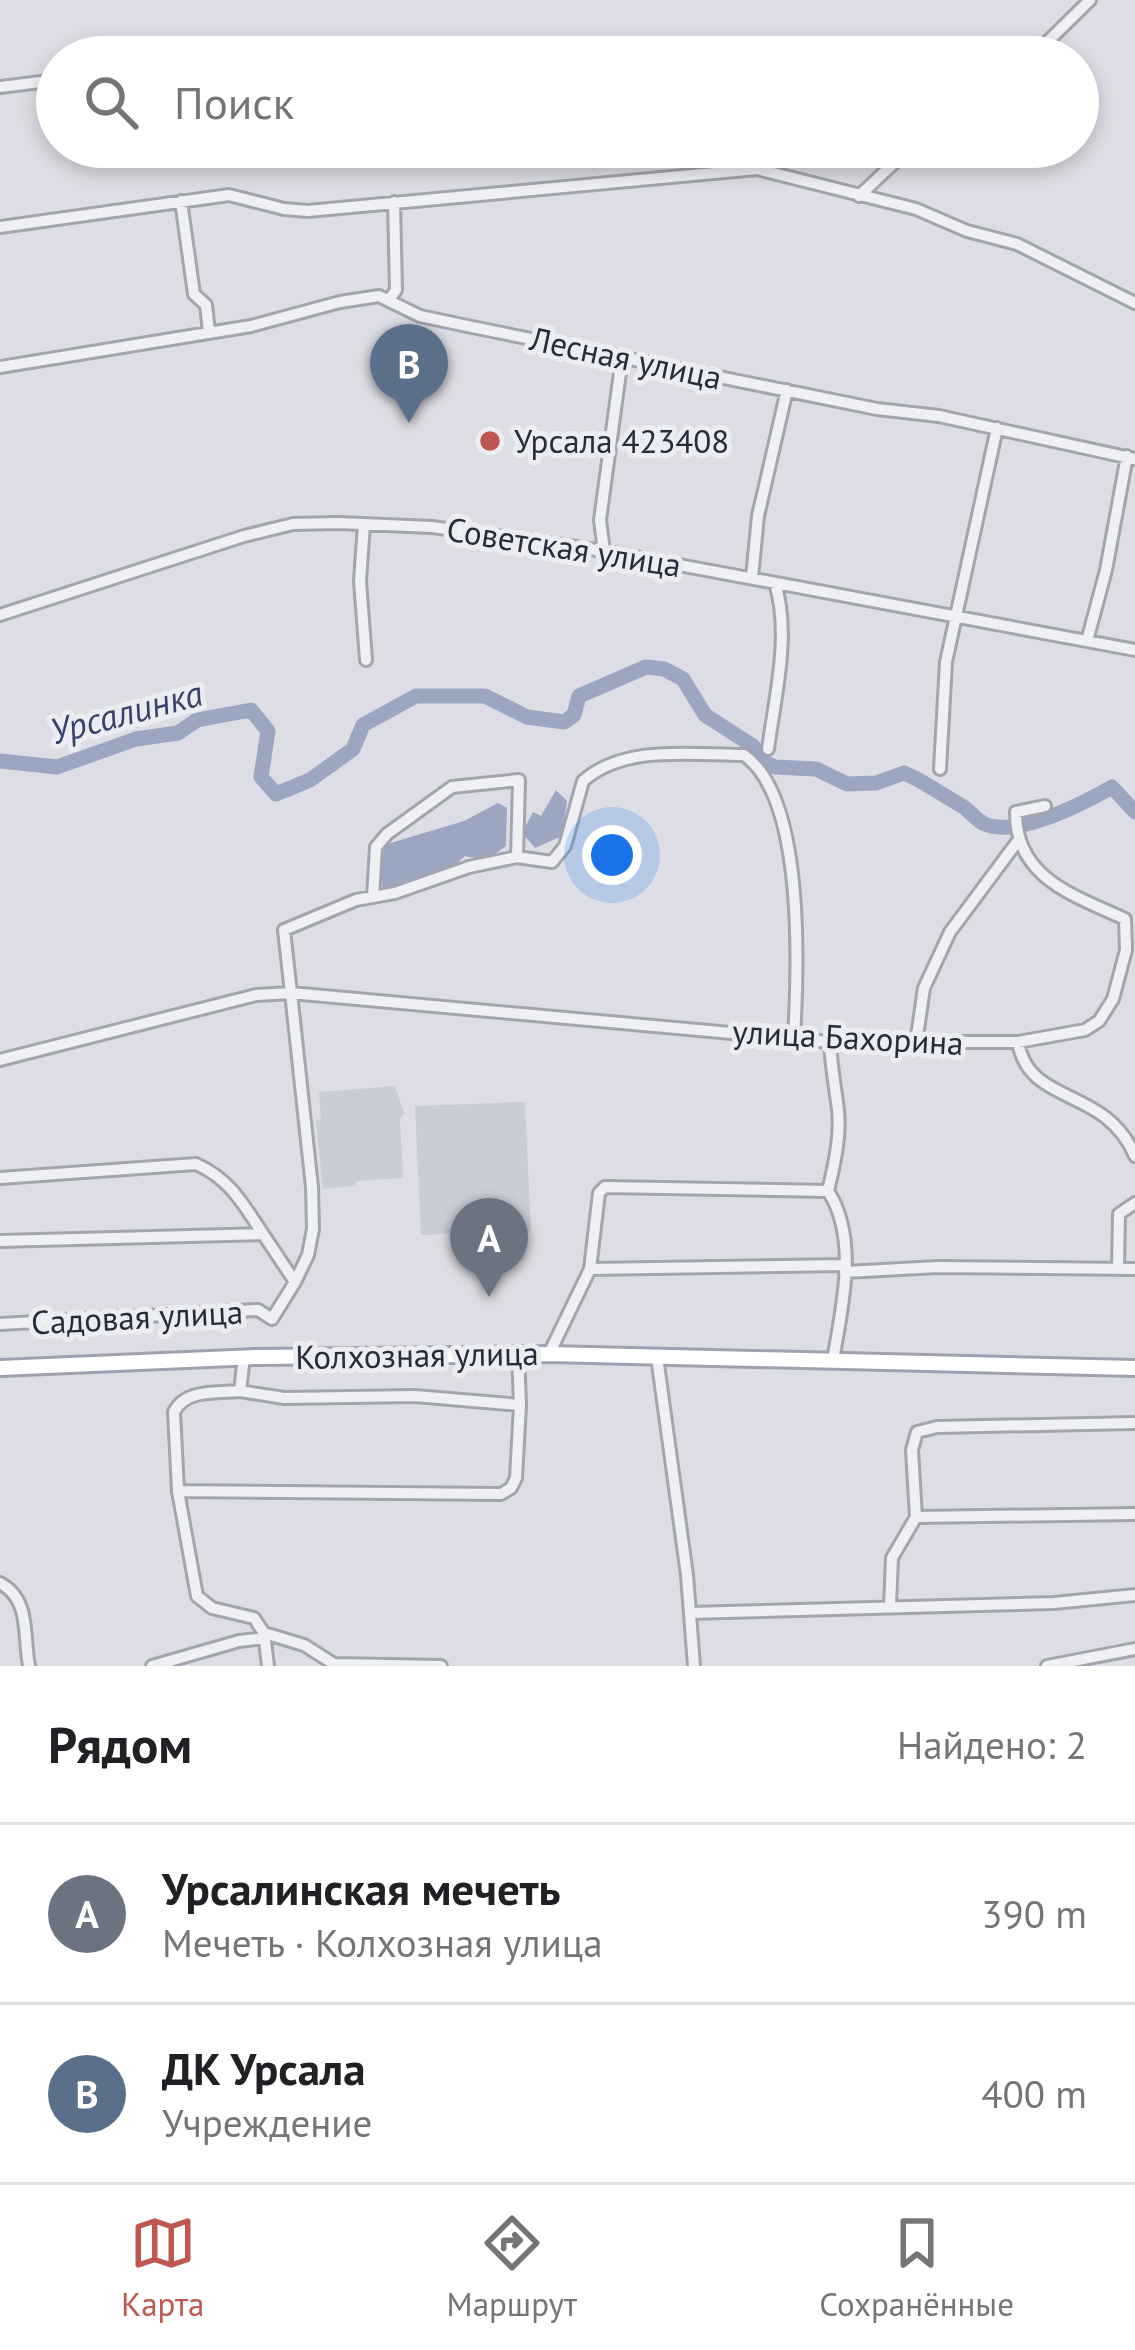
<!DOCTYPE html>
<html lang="ru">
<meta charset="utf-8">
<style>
body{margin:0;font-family:"PT Sans",sans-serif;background:#f6f6f6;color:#202124}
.you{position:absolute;left:612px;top:855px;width:42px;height:42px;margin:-30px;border:9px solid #fff;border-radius:50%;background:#1a73e8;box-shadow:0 0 0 18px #1a73e833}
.badge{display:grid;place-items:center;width:78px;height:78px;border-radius:50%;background:#bd574f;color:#fff;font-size:39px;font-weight:700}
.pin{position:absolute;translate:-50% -99px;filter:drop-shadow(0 3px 6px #0008)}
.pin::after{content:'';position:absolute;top:63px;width:42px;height:36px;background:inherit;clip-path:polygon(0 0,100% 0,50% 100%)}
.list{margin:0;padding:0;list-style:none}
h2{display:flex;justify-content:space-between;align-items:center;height:156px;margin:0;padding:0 48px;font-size:51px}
h2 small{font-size:39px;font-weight:400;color:#757577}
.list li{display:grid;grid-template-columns:78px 1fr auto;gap:36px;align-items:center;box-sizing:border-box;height:180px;padding:0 48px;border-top:3px solid #e0e0e0}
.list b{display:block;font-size:45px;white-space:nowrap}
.list p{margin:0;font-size:39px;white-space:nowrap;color:#757577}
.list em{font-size:39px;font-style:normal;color:#757577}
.icon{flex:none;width:66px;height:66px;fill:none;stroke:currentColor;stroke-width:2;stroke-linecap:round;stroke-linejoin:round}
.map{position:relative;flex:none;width:1135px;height:1666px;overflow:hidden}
.search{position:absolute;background:#fff;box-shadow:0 6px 18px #0003;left:36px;right:36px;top:36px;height:132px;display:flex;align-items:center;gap:30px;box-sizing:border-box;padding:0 42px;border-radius:66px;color:#757577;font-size:45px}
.sheet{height:516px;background:#fff}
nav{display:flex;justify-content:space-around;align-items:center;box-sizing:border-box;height:168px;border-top:3px solid #e0e0e0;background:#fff;font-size:33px;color:#757577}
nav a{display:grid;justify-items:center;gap:6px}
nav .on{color:#bd574f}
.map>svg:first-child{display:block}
.built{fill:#cbcdd6}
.water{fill:#9ca6c1}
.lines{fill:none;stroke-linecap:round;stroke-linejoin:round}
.river{stroke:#9ca6c1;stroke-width:15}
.minor-casing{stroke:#a3a5ae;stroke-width:16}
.major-casing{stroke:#9ea1af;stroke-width:20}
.minor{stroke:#eff0f4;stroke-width:10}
.major{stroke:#fff;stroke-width:14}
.poi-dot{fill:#bd574f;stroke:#ecedf3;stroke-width:4.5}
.labels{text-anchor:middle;stroke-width:10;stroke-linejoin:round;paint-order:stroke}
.street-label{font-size:33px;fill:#282b3a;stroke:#ecedf3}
.poi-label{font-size:33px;fill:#282b3a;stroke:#ecedf3;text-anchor:start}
.water-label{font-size:36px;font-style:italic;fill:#384368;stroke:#ecedf3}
</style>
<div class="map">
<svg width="1135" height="1666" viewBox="0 0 1135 1666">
<rect width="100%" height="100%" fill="#dddee5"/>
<path class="built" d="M395,1086l9,27 -4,6 3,59 -47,3 -1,5 -32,3 -7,-68 5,-1 -2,-28z
M525,1102l6,129 -110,4 -6,-129z"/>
<path class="water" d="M556,790l11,11 -5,35 -27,12 -13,-15 11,-21 8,4z
M498,803l9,5 -1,38c-14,11 -23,15 -41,10l-9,8 -73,25 -5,-26 9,-19 77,-23z"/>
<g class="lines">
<path class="river" d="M0,761l57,6 79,-28 42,-6 19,-13 54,-10 17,21 -7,46 15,17 34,-14 43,-31 10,-24 53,-29h69l42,21 37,5 10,-7 5,-19 67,-29 18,2 19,10 22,36 48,31 9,15 13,6 41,2 31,15 29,-1 28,-10c18,7 40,23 58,33 8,5 15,15 23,18 32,14 99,-21 127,-37l23,25"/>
<defs>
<path id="minor" d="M1032,57l58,-57
M0,87l57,-7
M756,147l1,22
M859,196l52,-49
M181,201l13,93 12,11 3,27
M0,227l229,-32 55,14 24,2 449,-42 159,40 51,22 50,13 118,59
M389,300l7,-10 -2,-88
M0,367l251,-41 89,-24 39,-6 41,20 52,11 405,82 62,7 196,43
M364,524l-4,57 6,79
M604,551l-4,-31 22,-162
M752,577l6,-61 29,-126
M0,615l244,-79 49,-12 46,-1 93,4 172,24 531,99
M1087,641l19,-71 21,-114
M768,749c7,-53 23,-114 7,-166
M940,769l6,-107 51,-234
M373,897l3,-50 11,-13 65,-47 67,-7 -2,77
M794,1037c4,-68 11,-239 -50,-282 -52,0 -119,-11 -161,26l-18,65 -13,16 -35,-5 -48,10 -74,26 -39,7 -72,30 7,63 539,49h188l67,-12 14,-9 14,-22 13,-49 -1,-31c-50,-23 -110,-41 -109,-107l29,-6
M830,1042c1,21 4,39 7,60 5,29 -2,60 -9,89 31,48 14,116 5,169
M1018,1042c11,65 87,43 117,114
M916,1043l8,-55 26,-56 67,-90
M0,1060l256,-65 35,-2 21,194 1,42 -5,26 -13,27
M0,1178l196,-14c34,15 47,40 67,70
M0,1241l263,-7 32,48 -23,37 -14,-9 -258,14
M590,1269l255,-4
M1118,1269l1,-55 16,-11
M845,1272l93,-5 197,2
M549,1354l41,-85 9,-76 6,-6 223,4
M244,1357l-4,34 44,7 131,-2 105,9 -2,-51
M657,1357l30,218 7,91
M240,1391c-23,2 -55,-2 -66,21l4,79 19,105 15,12 42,10 10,15 4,33
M178,1491l323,3 10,-6 5,-10 4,-73
M916,1517l219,-3
M0,1583c31,17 23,51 29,83
M890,1606l2,-48 24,-41 -4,-67 5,-18 20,-5 198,-4
M690,1613l364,-10 81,-8
M264,1633l40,12 30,19 107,2
M152,1666l87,-25 26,-3
M1047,1666l88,-17"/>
<path id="major" d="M0,1368l256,-11 293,-3 586,14"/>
</defs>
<use href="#minor" class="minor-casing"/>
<use href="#major" class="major-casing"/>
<use href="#minor" class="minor"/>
<use href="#major" class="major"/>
</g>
<circle class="poi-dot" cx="490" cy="441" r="12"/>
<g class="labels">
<g class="street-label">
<text transform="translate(626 358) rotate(12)" y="12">Лесная улица</text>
<text transform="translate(564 547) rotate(9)" y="12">Советская улица</text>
<text transform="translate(848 1037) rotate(3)" y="12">улица Бахорина</text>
<text transform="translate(137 1317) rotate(-3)" y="12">Садовая улица</text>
<text transform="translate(417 1355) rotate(-1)" y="12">Колхозная улица</text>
</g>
<g class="poi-label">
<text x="514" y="453">Урсала 423408</text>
</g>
<g class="water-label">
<text transform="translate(126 712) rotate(-15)" y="13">Урсалинка</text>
</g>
</g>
</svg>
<div class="you"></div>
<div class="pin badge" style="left:489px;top:1297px;background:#6b7280">A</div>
<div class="pin badge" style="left:409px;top:423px;background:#5c6f8a">B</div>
<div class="search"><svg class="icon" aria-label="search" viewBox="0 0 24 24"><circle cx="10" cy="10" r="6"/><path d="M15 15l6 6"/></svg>Поиск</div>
</div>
<section class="sheet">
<h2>Рядом<small>Найдено: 2</small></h2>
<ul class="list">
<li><span class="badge" style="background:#6b7280">A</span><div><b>Урсалинская мечеть</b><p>Мечеть · Колхозная улица</p></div><em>390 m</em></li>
<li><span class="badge" style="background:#5c6f8a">B</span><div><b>ДК Урсала</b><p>Учреждение</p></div><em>400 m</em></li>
</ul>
</section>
<nav>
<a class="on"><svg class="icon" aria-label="map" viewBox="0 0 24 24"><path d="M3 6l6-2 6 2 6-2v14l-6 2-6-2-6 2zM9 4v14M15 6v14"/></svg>Карта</a>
<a><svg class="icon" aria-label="directions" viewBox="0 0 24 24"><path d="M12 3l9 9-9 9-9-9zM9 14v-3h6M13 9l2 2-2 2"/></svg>Маршрут</a>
<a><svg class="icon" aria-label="saved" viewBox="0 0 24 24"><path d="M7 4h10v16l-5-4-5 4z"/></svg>Сохранённые</a>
</nav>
